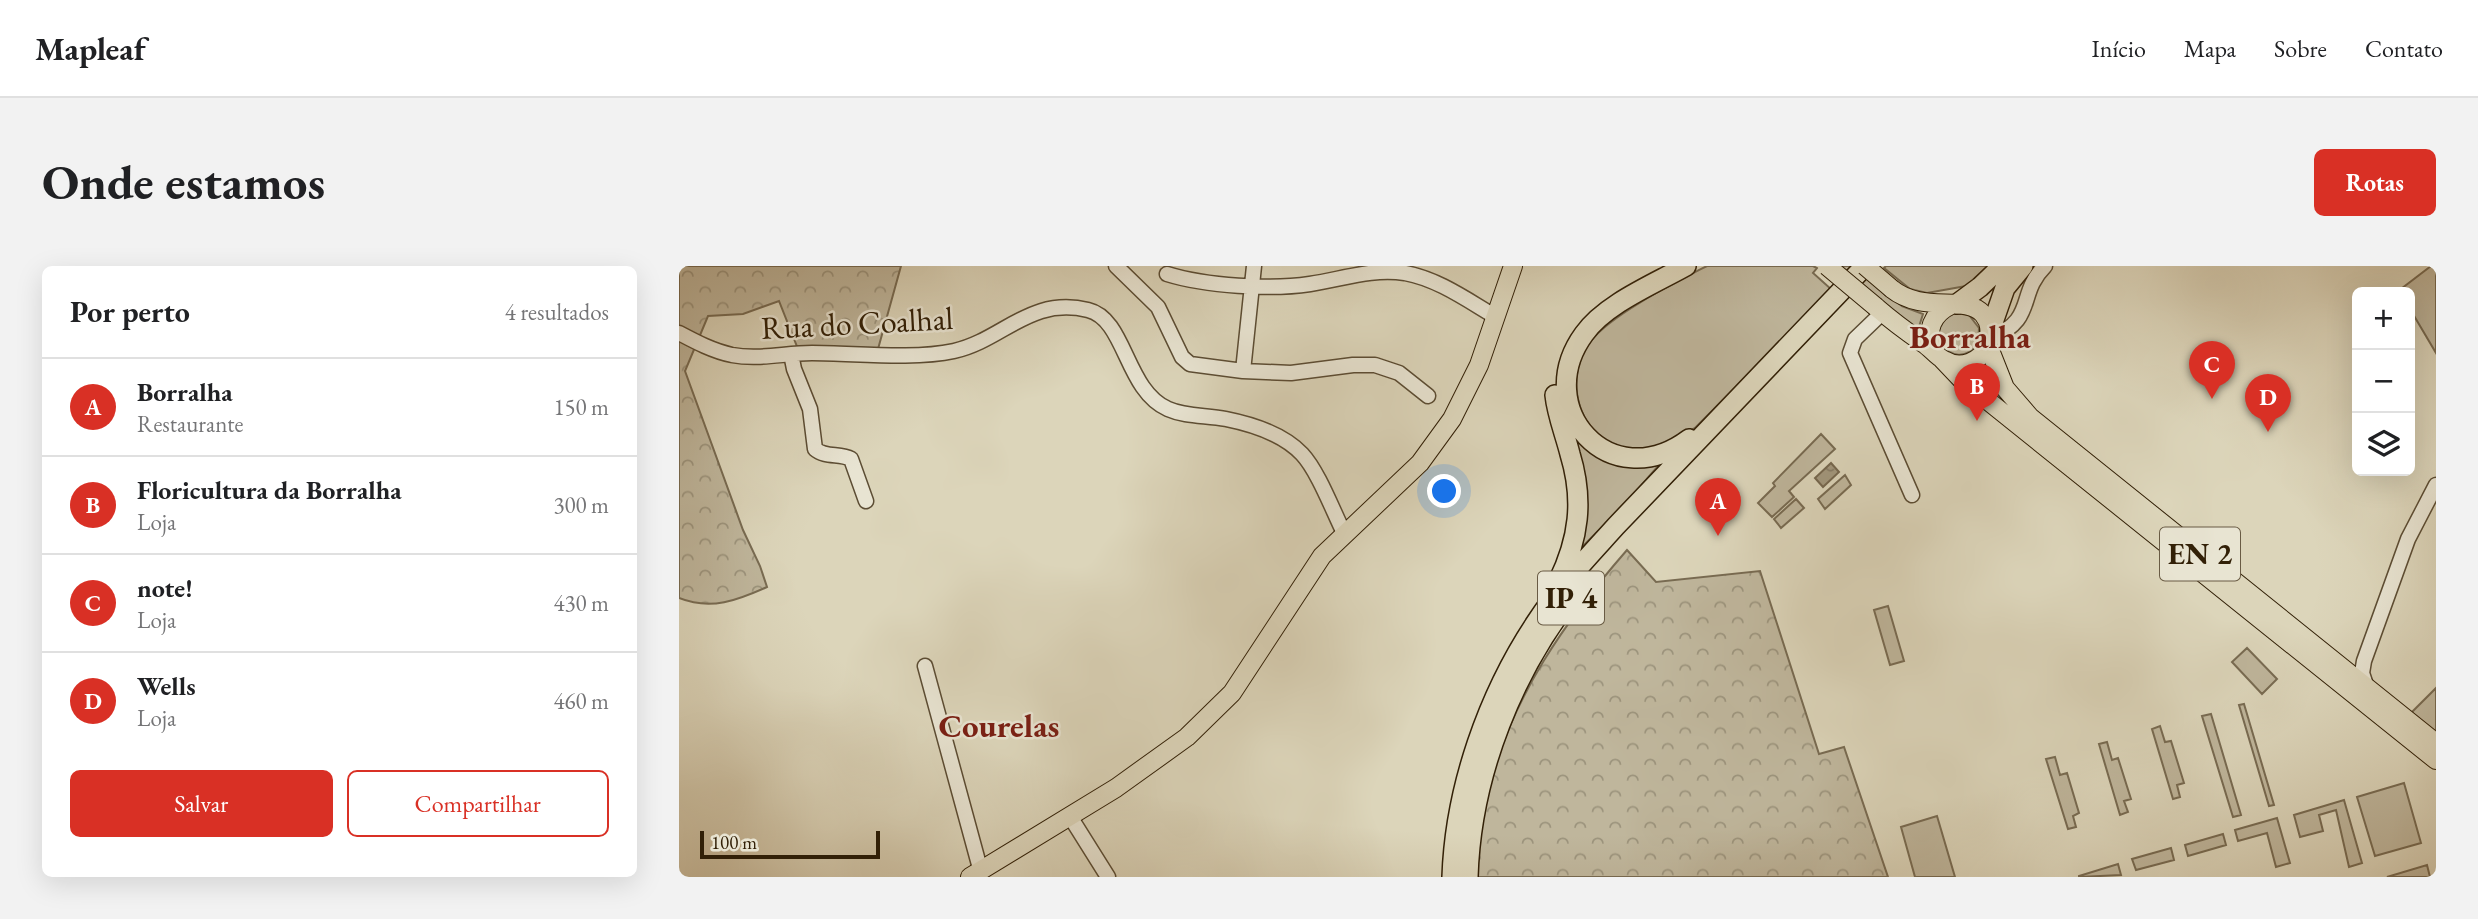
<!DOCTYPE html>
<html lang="pt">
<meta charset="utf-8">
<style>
body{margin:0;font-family:"EB Garamond",serif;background:#f2f2f2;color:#202124}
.controls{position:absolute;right:21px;top:21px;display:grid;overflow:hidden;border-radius:10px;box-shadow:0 7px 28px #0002}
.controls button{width:63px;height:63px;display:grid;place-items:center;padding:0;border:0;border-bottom:2px solid #e0e0e0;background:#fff;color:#202124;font:35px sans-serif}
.scale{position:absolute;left:21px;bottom:18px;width:180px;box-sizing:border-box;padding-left:7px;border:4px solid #322007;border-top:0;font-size:19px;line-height:24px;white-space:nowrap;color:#322007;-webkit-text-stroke:5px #e8e4d2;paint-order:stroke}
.you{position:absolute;left:766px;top:226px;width:24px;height:24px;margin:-18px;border:5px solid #fff;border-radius:50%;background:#1a73e8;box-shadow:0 0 0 10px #1a73e833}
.badge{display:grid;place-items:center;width:46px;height:46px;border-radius:50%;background:#d93025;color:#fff;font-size:23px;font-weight:700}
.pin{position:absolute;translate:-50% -58px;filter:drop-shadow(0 2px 4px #0008)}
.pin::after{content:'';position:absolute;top:37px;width:24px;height:21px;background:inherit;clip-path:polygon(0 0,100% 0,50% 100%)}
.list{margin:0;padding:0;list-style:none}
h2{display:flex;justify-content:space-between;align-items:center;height:91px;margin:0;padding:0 28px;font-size:30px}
h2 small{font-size:23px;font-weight:400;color:#757577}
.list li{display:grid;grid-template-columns:46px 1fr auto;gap:21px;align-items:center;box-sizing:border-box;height:98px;padding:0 28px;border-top:2px solid #e0e0e0}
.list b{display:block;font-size:26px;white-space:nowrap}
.list p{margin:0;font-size:23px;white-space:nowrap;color:#757577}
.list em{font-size:23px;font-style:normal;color:#757577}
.actions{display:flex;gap:14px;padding:21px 28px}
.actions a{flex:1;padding:16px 0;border:2px solid #d93025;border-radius:10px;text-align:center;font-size:24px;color:#d93025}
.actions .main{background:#d93025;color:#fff}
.icon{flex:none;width:38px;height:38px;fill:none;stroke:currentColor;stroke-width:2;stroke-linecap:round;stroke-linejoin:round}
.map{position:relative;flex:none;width:1757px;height:611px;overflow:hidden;border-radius:10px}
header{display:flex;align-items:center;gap:42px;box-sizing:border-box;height:98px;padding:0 35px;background:#fff;border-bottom:2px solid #e0e0e0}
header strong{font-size:33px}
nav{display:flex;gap:38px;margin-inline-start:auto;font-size:24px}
.intro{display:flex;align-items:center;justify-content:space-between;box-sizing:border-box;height:168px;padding:0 42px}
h1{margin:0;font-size:49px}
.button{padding:18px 32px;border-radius:10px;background:#d93025;color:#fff;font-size:24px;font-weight:700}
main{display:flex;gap:42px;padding:0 42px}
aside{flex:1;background:#fff;border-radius:10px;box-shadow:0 7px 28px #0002}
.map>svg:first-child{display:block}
.green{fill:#bfb69c;stroke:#786b52;stroke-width:2}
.forest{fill:url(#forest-crowns);stroke:#786b52;stroke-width:2}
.water{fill:url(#water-ripples);stroke:#75674e;stroke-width:2}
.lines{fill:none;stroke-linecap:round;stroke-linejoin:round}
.minor-casing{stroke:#5c4d34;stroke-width:17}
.major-casing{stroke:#322007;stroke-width:20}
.highway-casing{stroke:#322007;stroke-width:22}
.minor{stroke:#e8e4d2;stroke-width:14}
.major{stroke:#dcd5ba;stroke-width:18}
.highway{stroke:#dcd5ba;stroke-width:19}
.major-bridge-casing{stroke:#322007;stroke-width:20;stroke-linecap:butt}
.major-bridge{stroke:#dcd5ba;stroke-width:18}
.labels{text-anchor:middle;stroke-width:5;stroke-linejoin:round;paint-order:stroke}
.shield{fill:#e8e4d2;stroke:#695b44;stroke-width:2}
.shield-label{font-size:30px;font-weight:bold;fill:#322007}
.street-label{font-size:32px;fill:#322007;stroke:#e8e4d2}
.neighbourhood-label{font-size:33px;font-weight:bold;fill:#7a1f14;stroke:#e8e4d2}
</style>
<header>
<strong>Mapleaf</strong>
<nav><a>Início</a><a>Mapa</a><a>Sobre</a><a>Contato</a></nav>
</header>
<div class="intro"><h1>Onde estamos</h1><a class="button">Rotas</a></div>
<main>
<aside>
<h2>Por perto<small>4 resultados</small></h2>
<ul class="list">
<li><span class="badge">A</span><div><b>Borralha</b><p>Restaurante</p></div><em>150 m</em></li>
<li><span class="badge">B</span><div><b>Floricultura da Borralha</b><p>Loja</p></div><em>300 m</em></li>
<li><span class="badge">C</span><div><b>note!</b><p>Loja</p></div><em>430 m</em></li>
<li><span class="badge">D</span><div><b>Wells</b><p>Loja</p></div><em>460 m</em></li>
</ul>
<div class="actions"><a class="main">Salvar</a><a>Compartilhar</a></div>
</aside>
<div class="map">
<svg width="1757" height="611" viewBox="0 0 1757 611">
<defs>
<pattern id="forest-crowns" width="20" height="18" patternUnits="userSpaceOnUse" patternTransform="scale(1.75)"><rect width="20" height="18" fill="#bfb69c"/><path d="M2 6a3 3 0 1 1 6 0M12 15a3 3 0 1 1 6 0" fill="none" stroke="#9c947d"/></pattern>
<pattern id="water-ripples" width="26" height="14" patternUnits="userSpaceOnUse" patternTransform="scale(1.75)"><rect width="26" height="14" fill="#a2977d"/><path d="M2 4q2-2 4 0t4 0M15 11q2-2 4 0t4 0" fill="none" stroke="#857b64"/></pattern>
</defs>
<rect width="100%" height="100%" fill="#dcd5ba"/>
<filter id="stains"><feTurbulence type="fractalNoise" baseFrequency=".00286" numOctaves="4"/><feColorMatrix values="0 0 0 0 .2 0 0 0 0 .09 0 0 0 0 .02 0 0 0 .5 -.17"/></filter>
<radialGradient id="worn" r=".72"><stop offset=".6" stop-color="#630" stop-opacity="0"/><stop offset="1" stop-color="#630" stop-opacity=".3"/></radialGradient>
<path class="green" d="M1028,0h106l4,2 -4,5 19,17 -136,137c-6,4 -11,9 -17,12 -8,5 -39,12 -47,11 -52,-6 -71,-69 -42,-108 20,-27 86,-60 117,-76z
M1161,0h14l48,40 21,8 -6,19z
M1207,0h110l-30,20 -39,7 -17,-4 -26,-21z
M1752,0h5v87l-26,-44v-17h-13z
M1276,47l14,2 10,13 -1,16c-25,32 -61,-17 -23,-31z
M1307,99l19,36 -3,2 -37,-29z
M891,163l67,38 22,-2 -35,40 -42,42 4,-37z
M1142,168l14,15 -46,42 5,6 -22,20 -14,-14 17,-17 -2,-3z
M1166,209l6,10 -26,24 -7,-10z
M1117,233l8,9 -23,20 -7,-9z
M1209,340l16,55 -14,4 -16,-55z
M1568,382l30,31 -15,15 -30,-32z
M1757,422v45l-25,-20z
M1565,438l30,101 -5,1 -30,-101z
M1532,448l30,101 -8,2 -31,-101z
M1481,460l5,16 6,-1 13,42 -7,2 3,12 -7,2 -21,-70z
M1428,476l5,18 6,-2 13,41 -7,2 4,11 -8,3 -21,-71z
M1376,491l5,18 7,-2 12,40 -6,3 3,11 -8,2 -22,-70z
M1725,517l17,60 -46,13 -18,-59z
M1665,534l18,63 -13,4 -13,-57 -17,5 4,16 -23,6 -6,-22z
M1258,550l18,61h-40l-14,-50z
M1598,552l13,45 -14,4 -9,-34 -29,8 -3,-11z
M1544,568l3,11 -38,11 -3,-11z
M1492,582l3,12 -38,10 -4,-11z
M1439,598l3,11 -42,2v-1z
M1748,599l3,12h-43z"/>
<path class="forest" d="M0,0h222l-23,83h-80l-19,-48 -36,13 -35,2 -23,55 58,159 17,36 7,21c-29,13 -56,24 -88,11z
M948,284l29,32 104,-11 59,183 25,-7 44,130h-414c5,-29 8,-61 15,-89 23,-92 77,-168 138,-238z"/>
<path class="water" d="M1152,197l8,9 -16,15 -8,-9z"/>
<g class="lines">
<defs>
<path id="minor" d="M437,0l42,41 24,50 8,7 53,7 48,2 62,-8h22l24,8 29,23
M488,8c39,12 103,16 143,10 33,-5 62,-16 95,-11 33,6 62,27 91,44
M1203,47l-27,26 -5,14 62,142
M0,67c17,9 34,18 53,22 27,5 53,-2 80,-2 43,0 100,7 142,-2 49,-11 76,-55 134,-41 38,9 37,80 80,99 18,8 39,6 58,10 25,5 57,15 76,35 16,17 31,57 42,79
M1311,73c48,-21 26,-44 55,-73
M112,88l3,15 16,40 5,40c10,9 25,4 36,10l15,42
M564,105l11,-105
M246,400l56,206
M1688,422l-5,-15 2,-12 44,-122 28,-54
M392,552l37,59"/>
<path id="major" d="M1197,41c15,13 31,25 47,36 8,5 13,13 21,17 16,10 37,2 44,-15 4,-10 2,-23 -5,-31 -18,-20 -60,0 -91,-25
M1309,79l17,43 25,29 406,326
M1255,84c-9,-19 -2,-36 17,-45
M1263,93l20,21 474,380
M291,611l146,-89 71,-51 45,-44 90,-137 98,-93 32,-44 27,-54 34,-99"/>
<path id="highway" d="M1007,0c-32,18 -81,38 -102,68 -54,74 26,164 105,105
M1278,38l23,-17 22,-21
M1311,65l15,-43 18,-22
M876,129c2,20 10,39 15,59 14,46 9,85 -12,128
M773,611c3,-89 36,-183 85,-256 23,-35 52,-65 79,-95l249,-260
M789,611c3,-103 46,-209 110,-288"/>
</defs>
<use href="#minor" class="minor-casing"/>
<use href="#major" class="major-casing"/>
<use href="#highway" class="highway-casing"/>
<use href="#minor" class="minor"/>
<use href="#major" class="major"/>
<use href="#highway" class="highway"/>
<defs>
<path id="major-bridge" d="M1148,0l49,41
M1186,0l27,23"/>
</defs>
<use href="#major-bridge" class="major-bridge-casing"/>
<use href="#major-bridge" class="major-bridge"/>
</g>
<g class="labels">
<g class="shield">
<rect x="1481" y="261.5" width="80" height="53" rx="5"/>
<rect x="859" y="305.5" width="66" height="53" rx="5"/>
</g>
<g class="shield-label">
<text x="1521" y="298">EN 2</text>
<text x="892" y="342">IP 4</text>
</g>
<g class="street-label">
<text transform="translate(178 57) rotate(-3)" y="11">Rua do Coalhal</text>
</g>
<g class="neighbourhood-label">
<text x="1291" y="82">Borralha</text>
<text x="320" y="471">Courelas</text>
</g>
</g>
<rect width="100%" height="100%" filter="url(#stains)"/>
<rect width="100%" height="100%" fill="url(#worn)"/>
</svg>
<div class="controls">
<button>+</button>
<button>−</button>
<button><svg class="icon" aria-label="layers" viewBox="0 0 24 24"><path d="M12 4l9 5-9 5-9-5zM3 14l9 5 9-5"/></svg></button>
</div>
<div class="scale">100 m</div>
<div class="you"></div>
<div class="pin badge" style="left:1039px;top:270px">A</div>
<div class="pin badge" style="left:1298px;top:155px">B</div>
<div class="pin badge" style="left:1533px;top:133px">C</div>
<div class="pin badge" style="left:1589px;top:166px">D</div>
</div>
</main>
